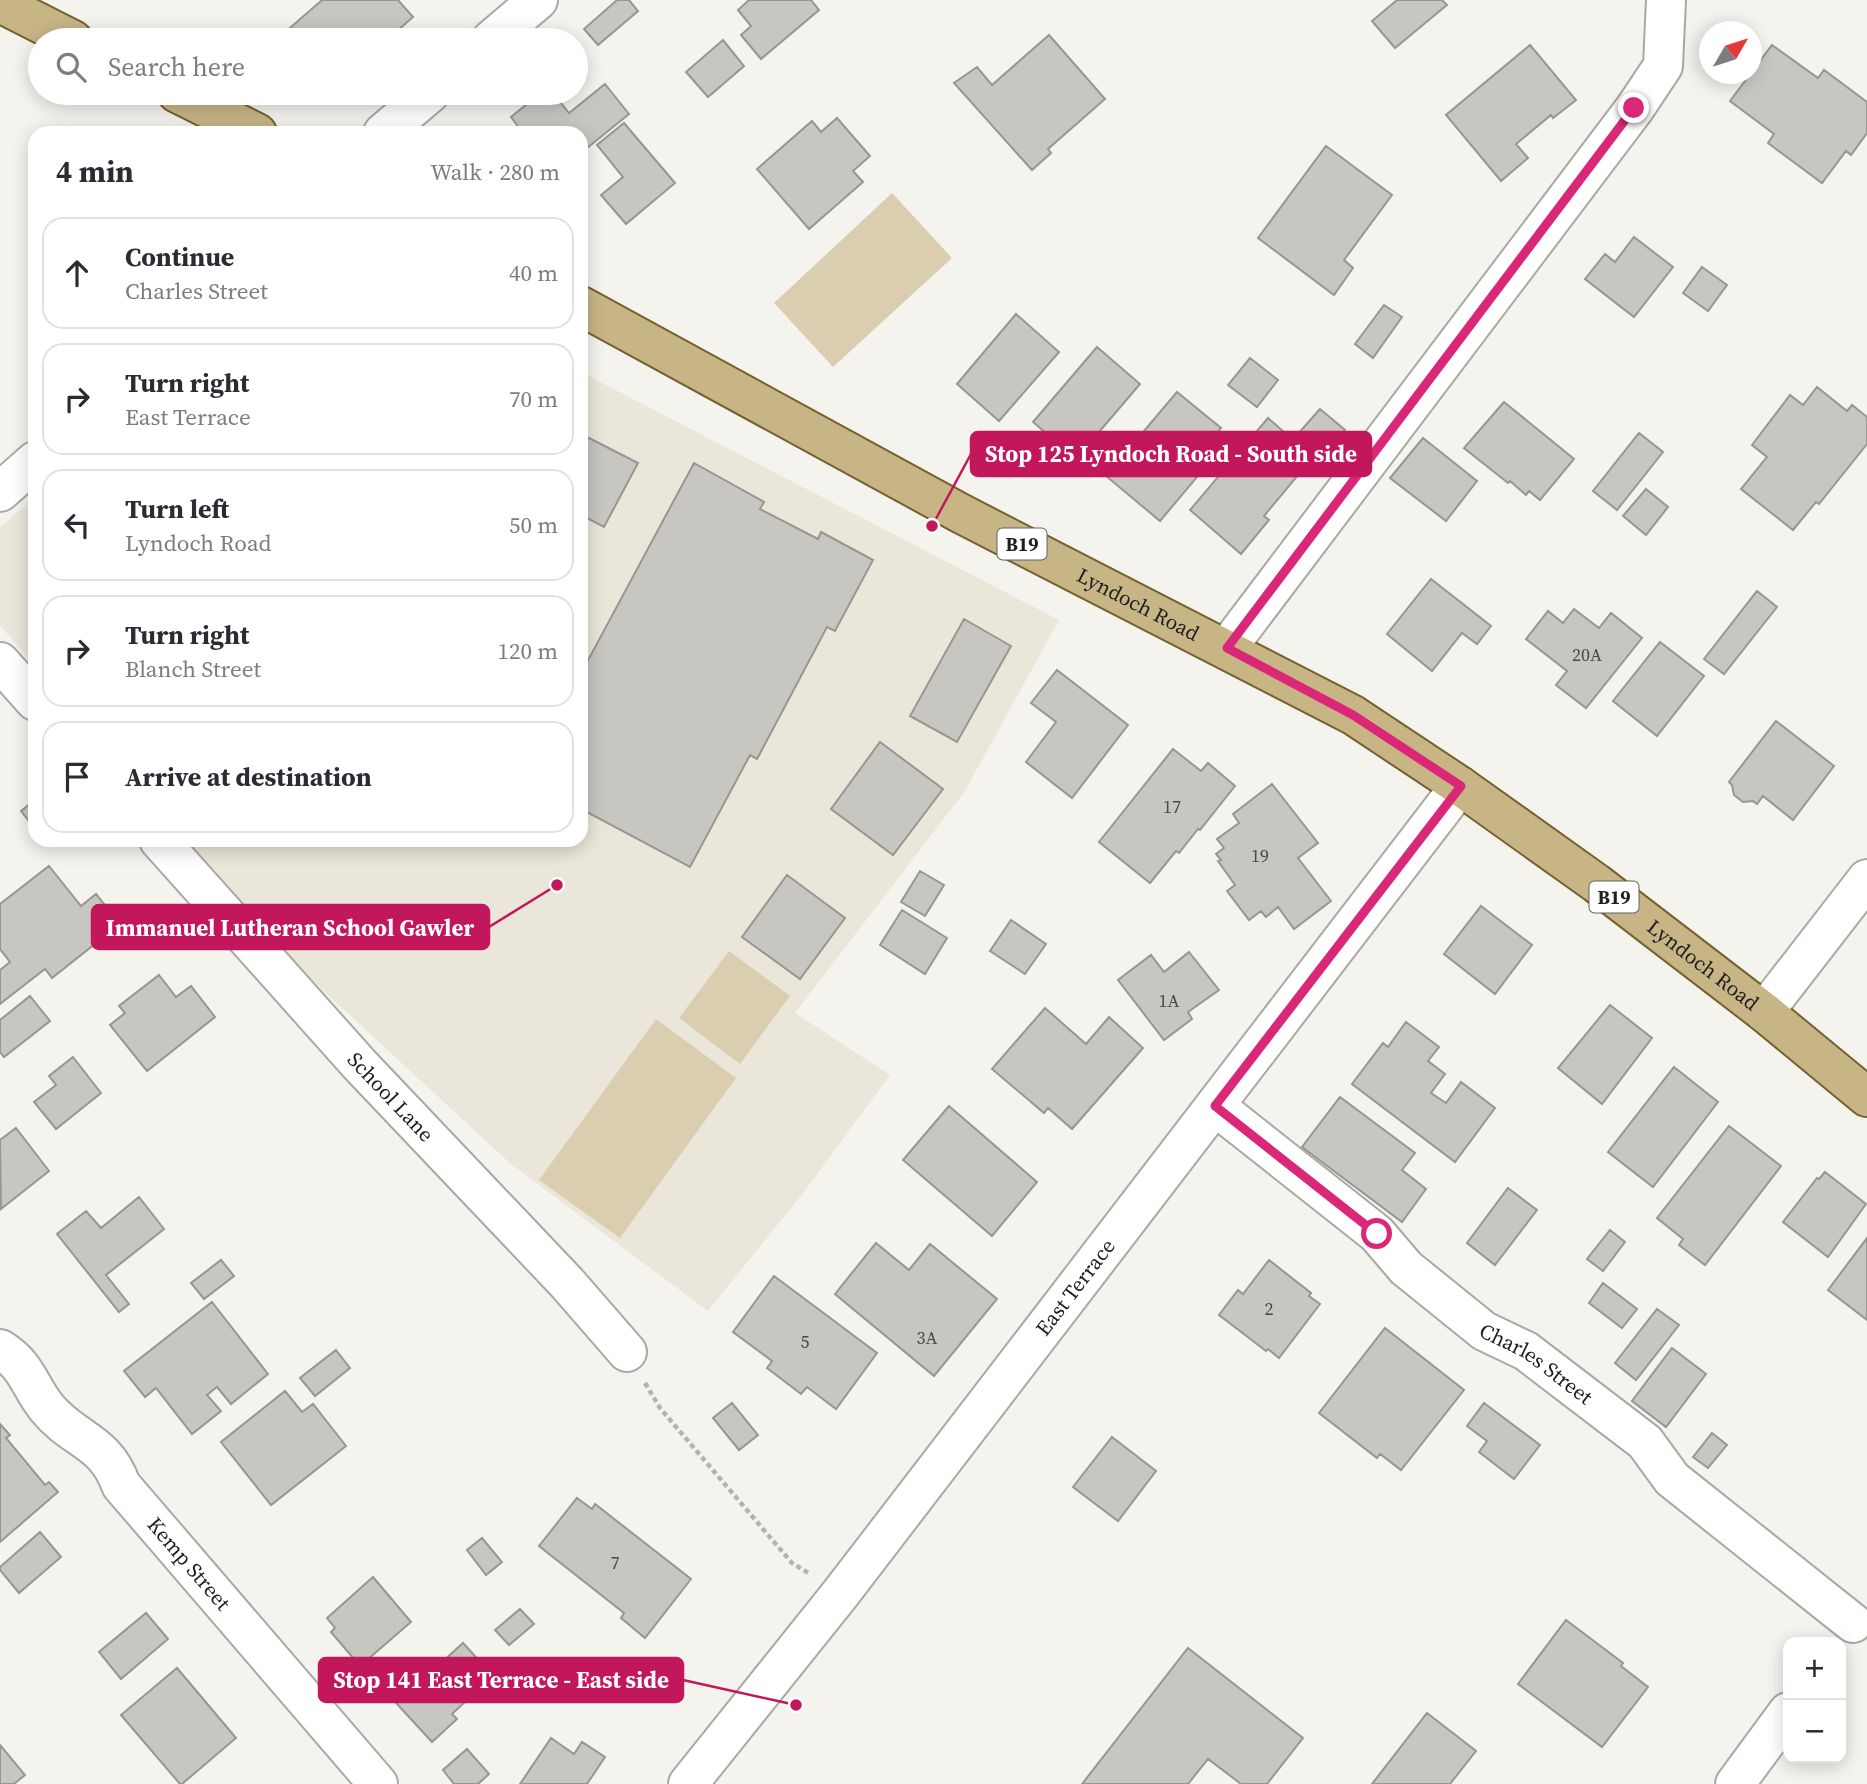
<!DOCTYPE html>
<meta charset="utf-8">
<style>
body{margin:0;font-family:"Source Serif 4",serif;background:#f2f2f3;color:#2b2b33}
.controls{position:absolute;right:21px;bottom:21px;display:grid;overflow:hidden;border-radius:14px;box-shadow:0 4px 18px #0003}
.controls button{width:63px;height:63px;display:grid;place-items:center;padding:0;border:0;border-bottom:2px solid #e1e1e2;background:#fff;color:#2b2b33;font:35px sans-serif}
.compass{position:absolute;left:1699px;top:21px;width:63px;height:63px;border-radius:50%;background:#fff;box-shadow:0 4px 18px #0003;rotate:51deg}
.stop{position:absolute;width:21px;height:21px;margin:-16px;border:5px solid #db2777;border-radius:50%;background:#fff}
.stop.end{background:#db2777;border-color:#fff;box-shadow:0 2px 7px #0008}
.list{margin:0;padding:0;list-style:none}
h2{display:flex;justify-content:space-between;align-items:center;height:91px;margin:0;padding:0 28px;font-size:30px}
h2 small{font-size:23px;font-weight:400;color:#7c7c81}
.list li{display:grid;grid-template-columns:46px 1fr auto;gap:21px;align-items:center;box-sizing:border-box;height:112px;margin:0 14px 14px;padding:0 14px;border:2px solid #e1e1e2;border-radius:21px}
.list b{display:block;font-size:26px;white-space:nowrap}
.list p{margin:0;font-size:23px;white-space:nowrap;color:#7c7c81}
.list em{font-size:23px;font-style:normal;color:#7c7c81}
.icon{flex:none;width:38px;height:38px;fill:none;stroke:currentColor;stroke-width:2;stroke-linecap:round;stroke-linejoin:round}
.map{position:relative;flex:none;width:1867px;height:1784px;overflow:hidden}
.search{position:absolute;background:#fff;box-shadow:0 4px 18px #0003;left:28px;top:28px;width:560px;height:77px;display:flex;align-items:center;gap:18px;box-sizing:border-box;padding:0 24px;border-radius:38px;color:#7c7c81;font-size:26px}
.panel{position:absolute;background:#fff;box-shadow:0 4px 18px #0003;left:28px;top:126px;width:560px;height:721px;border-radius:21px}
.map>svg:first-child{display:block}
.built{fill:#ebe6da}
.green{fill:#dbceb0}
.building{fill:#c8c6c1;stroke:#989692;stroke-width:2}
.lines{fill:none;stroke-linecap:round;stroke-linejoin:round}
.minor-casing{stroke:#a9a8a3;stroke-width:42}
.tertiary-casing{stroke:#a9a8a3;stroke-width:42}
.primary-casing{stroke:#74612e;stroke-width:42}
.path{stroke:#b5b3af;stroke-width:4.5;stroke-dasharray:5 3.5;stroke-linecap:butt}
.minor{stroke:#fff;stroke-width:38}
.tertiary{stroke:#fff;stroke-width:38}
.primary{stroke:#c7b586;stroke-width:38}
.route{stroke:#db2777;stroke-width:9}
.labels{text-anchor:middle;stroke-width:6;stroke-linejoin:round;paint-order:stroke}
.number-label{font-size:18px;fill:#4a4947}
.shield{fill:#fff;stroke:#636262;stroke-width:2}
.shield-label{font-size:19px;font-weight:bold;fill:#201f1e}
.street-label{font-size:21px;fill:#201f1e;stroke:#fff}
.leader{fill:none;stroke:#c2185b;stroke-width:2.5}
.callout-dot{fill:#c2185b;stroke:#fff;stroke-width:2.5}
.callout{fill:#c2185b;stroke:#c2185b;stroke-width:2.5}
.callout-label{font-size:23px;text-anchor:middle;font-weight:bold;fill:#fff}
</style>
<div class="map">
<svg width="1867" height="1784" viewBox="0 0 1867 1784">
<rect width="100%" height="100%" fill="#f5f3ee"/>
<path class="built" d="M581,372l478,248 -94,171 -170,222 95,62 -86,117 -96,119 -196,-146 -253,-234 -77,-91h399z
M35,497v170l-35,-42v-98z"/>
<path class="green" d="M892,193l60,65 -119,109 -59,-64z
M729,951l61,45 -50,68 -61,-46z
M656,1019l80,59 -116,160 -81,-58z"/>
<path class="building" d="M322,0h76l15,17 -26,23h-99l-5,-6z
M617,0h12l9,11 -40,34 -14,-16z
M749,0h62l8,10 -58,49 -20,-24 10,-9 -13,-16z
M1397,0h45l5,5 -52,43 -23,-27z
M1049,35l56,64 -57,50 3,4 -19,17 -78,-87 23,-16 15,18z
M723,40l21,26 -36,31 -22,-25z
M1530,45l46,55 -23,18 -2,-3 -35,29 12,14 -27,23 -55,-66z
M1772,45l46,33 6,-8 43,32v31l-16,22 -5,-4 -24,32 -54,-40 6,-9 -44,-33z
M605,84l24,30 -48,39v-20h-58l-12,-16 16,-13 -7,-9 2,-2h31l16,20z
M837,118l33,38 -17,15 10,11 -54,47 -52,-60 55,-48 9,11z
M624,123l51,60 -49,41 -25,-29 22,-18 -26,-32z
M1326,146l66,49 -48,65 9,8 -19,27 -76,-57z
M1634,237l39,30 -39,50 -49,-38 20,-25 10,8z
M1702,267l25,18 -19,26 -25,-18z
M1384,305l18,12 -29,41 -18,-14z
M1016,314l43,38 -60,69 -42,-37z
M1097,347l43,37 -64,75 -43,-37z
M1250,358l28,22 -21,27 -29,-22z
M1817,387l30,24 5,-6 15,12v27l-48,60 -3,-2 -23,28 -52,-41 26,-32 -15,-12 38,-50 13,10z
M1177,392l44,36 -18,22 10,8 -53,63 -54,-45z
M1504,402l70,57 -34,41 -11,-9 -3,4 -16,-14 -2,2 -44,-35z
M1320,409l25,21 -22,27 -26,-22z
M1268,418l45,39 -49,59 5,4 -28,34 -51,-44z
M1639,433l24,19 -46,58 -24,-19z
M581,434l57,29 -34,64 -23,-12z
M1423,438l54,43 -31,40 -56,-43z
M694,463l70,39 -4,7 58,30 3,-7 52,28 -38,71 -8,-4 -70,132 -7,-4 -60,112 -109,-58v-145l4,2z
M1646,489l22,18 -22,28 -23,-19z
M1431,579l60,47 -14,18 -15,-11 -30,38 -45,-37z
M1757,591l20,16 -53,67 -20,-15z
M1574,609l25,19 12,-15 31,25 -56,70 -30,-23 11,-14 -41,-32 22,-28 15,12z
M964,619l47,27 -54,96 -47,-26z
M1660,642l44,34 -47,60 -44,-35z
M1057,670l71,55 -56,73 -46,-36 30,-40 -25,-19z
M1776,721l58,45 -41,54 -30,-24 -6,8 -4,-3 -10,1 -9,-7 -2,-10 -3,-3z
M880,742l63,47 -50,66 -62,-46z
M1173,749l28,22 7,-8 27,23 -35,44 -2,-1 -19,24 -3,-2 -26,32 -51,-41z
M1272,784l46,59 -20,15 33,43 -37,28 -16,-22 -12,10 -5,-6 -12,9 -22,-29 8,-6 -17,-24 3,-1 -5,-6 8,-6 -7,-9 22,-16 -6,-9z
M35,800v29l-14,-18z
M49,866l32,40 15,-12 24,30 -68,54 -7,-9 -45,35v-34l10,-8 -10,-13v-45z
M920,871l24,14 -19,31 -24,-14z
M787,875l58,43 -45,61 -58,-42z
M1481,906l51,39 -37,49 -51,-40z
M902,910l45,28 -22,36 -45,-29z
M1011,920l35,24 -21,30 -35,-23z
M1189,952l30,38 -31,22 4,7 -28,21 -46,-60 33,-25 13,17z
M159,975l17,22 15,-11 24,31 -68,54 -37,-46 15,-12 -6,-7z
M30,996l20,25 -46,36 -4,-5v-32z
M1610,1005l42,33 -50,66 -44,-36z
M1045,1008l41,36 23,-27 34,31 -71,81 -24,-21 -4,5 -52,-44z
M1406,1022l33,25 -11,14 17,13 -14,19 15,10 15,-21 34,26 -40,54 -103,-78 31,-41 5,4z
M73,1057l28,36 -45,36 -22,-27 22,-17 -7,-9z
M1674,1067l44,35 -65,85 -45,-35z
M1340,1097l75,56 -13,17 24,19 -24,33 -100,-75z
M949,1106l88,76 -45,54 -89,-76z
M1729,1126l52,40 -76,99 -26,-20 4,-6 -26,-21z
M16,1128l33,43 -48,38 -1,-69z
M1825,1172l41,32 -38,53 -45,-35 34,-44 2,1z
M1508,1188l29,22 -42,55 -28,-22z
M139,1197l25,32 -58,46 23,29 -10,8 -62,-78 29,-23 15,17z
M1610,1230l15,12 -22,29 -16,-12z
M1867,1238v82l-39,-30z
M876,1243l33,27 21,-26 67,55 -63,77 -99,-82z
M221,1260l13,16 -30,23 -13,-16z
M1269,1260l42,33 -2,3 11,8 -41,54 -11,-9 -2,2 -47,-36 19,-25 5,4z
M774,1276l103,77 -41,56 -29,-22 -6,7 -34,-26 5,-7 -39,-29z
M1603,1283l34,26 -15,19 -33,-25z
M212,1302l56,72 -37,30 -14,-17 -10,8 14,16 -29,23 -36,-46 -11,9 -21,-26z
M1657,1309l22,16 -43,55 -21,-17z
M1385,1328l79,62 -63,80 -21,-16 -3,4 -58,-45z
M1672,1348l34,26 -40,53 -34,-26z
M336,1350l14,18 -35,28 -15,-18z
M285,1391l17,21 11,-8 33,42 -75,59 -50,-63z
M732,1403l26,32 -19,15 -26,-32z
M1484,1403l56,42 -26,34 -35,-27 8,-11 -20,-15z
M0,1424l10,11 -4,3 39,47 4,-3 9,10 -58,50z
M1712,1433l15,12 -19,23 -15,-11z
M1112,1437l44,34 -38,50 -45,-34z
M577,1498l15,11 3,-5 96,75 -46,59 -24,-20 3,-5 -85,-67z
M40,1532l21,25 -42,36 -19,-23v-3z
M482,1538l20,24 -16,13 -19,-25z
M373,1577l38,45 -51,44 -29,-34 4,-4 -8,-10z
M520,1609l14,15 -25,21 -14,-15z
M146,1613l22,26 -47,40 -22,-27z
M1566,1620l57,43 -2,3 27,21 -46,60 -84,-63z
M463,1643l30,33 -41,38 5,5 -25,23 -45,-49 23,-21 9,11z
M1188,1648l115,90 -36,46h-26l-33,-25 -20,25h-106z
M177,1668l59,70 -54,46h-2l-59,-69z
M1427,1713l49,38 -26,33h-78z
M551,1738l23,16 8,-12 23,15 -18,27h-67z
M0,1745l25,30 -11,9h-14z
M467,1749l22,25 -11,10h-24l-11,-14z"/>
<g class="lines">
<defs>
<g id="minor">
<path d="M491,40l47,-40"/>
<path d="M383,133l47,-40"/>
<path d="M0,492l35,-31"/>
<path d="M1227,648l408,-540 28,-42 3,-66"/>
<path d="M0,662l35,39"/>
<path id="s1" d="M159,840l201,225 207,218 60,69"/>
<path d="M1764,1012l103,-133"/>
<path id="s2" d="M1215,1106l162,128 29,34 78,63 42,20 119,91 27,37 181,144"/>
<path id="s3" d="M0,1349c28,17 29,37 47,59 27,33 58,32 74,77l257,299"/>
<path d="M1735,1784l53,-72"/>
</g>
<g id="tertiary">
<path id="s4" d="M688,1784l153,-191 619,-807"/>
</g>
<g id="primary">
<path d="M0,3l73,37"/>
<path d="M177,93l80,40"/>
<path id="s5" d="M581,306l379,207 393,202 107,71 136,97 168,129 103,85"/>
</g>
</defs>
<use href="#minor" class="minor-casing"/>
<use href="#tertiary" class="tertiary-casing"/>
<use href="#primary" class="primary-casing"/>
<path class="path" d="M645,1383l15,25 132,155 18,11"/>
<use href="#minor" class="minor"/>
<use href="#tertiary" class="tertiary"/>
<use href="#primary" class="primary"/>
</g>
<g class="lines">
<path class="route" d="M1377,1234l-162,-128 246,-320 -108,-71 -126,-67 407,-540"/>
</g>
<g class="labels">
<g class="number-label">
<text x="1587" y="661">20A</text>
<text x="1172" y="813">17</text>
<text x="1260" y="862">19</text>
<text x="1169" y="1007">1A</text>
<text x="1269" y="1315">2</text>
<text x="927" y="1344">3A</text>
<text x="805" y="1348">5</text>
<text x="615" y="1569">7</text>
</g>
<g class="shield">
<rect x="997.5" y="528.5" width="49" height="31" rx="5"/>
<rect x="1589.5" y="881.5" width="49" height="31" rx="5"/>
</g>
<g class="shield-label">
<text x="1022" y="551">B19</text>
<text x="1614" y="904">B19</text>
</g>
<g class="street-label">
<text dy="7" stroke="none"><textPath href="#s5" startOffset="632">Lyndoch Road</textPath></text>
<text dy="7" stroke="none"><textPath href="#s5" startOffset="1304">Lyndoch Road</textPath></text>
<text dy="7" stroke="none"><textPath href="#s1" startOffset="346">School Lane</textPath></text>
<text dy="7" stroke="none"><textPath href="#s4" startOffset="630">East Terrace</textPath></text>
<text dy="7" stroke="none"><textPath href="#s2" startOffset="413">Charles Street</textPath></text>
<text dy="7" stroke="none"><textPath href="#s3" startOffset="289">Kemp Street</textPath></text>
</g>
</g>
<path class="leader" d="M932 526L971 454M557 885L489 927M796 1705L683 1680"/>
<g class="callout-dot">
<circle cx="932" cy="526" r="7"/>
<circle cx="557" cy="885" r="7"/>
<circle cx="796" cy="1705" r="7"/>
</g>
<g class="callout">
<rect x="971" y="432" width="400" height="44" rx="7"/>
<rect x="92" y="905" width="397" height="44" rx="7"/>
<rect x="319" y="1658" width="364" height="44" rx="7"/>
</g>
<g class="callout-label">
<text x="1171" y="462">Stop 125 Lyndoch Road - South side</text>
<text x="290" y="936">Immanuel Lutheran School Gawler</text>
<text x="501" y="1688">Stop 141 East Terrace - East side</text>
</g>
</svg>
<div class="controls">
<button>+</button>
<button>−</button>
</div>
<svg class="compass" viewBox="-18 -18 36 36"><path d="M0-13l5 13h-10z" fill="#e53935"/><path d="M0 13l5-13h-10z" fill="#7c7c81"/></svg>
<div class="stop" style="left:1377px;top:1234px"></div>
<div class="stop end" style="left:1634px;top:108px"></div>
<div class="search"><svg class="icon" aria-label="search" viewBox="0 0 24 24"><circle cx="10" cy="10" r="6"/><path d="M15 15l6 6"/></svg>Search here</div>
<section class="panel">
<h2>4 min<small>Walk · 280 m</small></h2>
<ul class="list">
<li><svg class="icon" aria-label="ahead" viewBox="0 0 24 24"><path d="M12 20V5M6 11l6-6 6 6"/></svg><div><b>Continue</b><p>Charles Street</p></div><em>40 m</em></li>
<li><svg class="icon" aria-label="right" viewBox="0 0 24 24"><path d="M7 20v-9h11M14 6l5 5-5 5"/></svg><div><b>Turn right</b><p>East Terrace</p></div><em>70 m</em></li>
<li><svg class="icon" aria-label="left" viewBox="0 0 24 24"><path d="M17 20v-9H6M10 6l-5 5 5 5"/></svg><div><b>Turn left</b><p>Lyndoch Road</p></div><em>50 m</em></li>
<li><svg class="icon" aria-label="right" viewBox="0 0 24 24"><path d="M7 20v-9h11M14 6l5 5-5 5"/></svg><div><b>Turn right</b><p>Blanch Street</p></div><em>120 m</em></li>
<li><svg class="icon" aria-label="arrive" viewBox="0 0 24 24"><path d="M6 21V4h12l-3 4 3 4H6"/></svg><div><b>Arrive at destination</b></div></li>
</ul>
</section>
</div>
